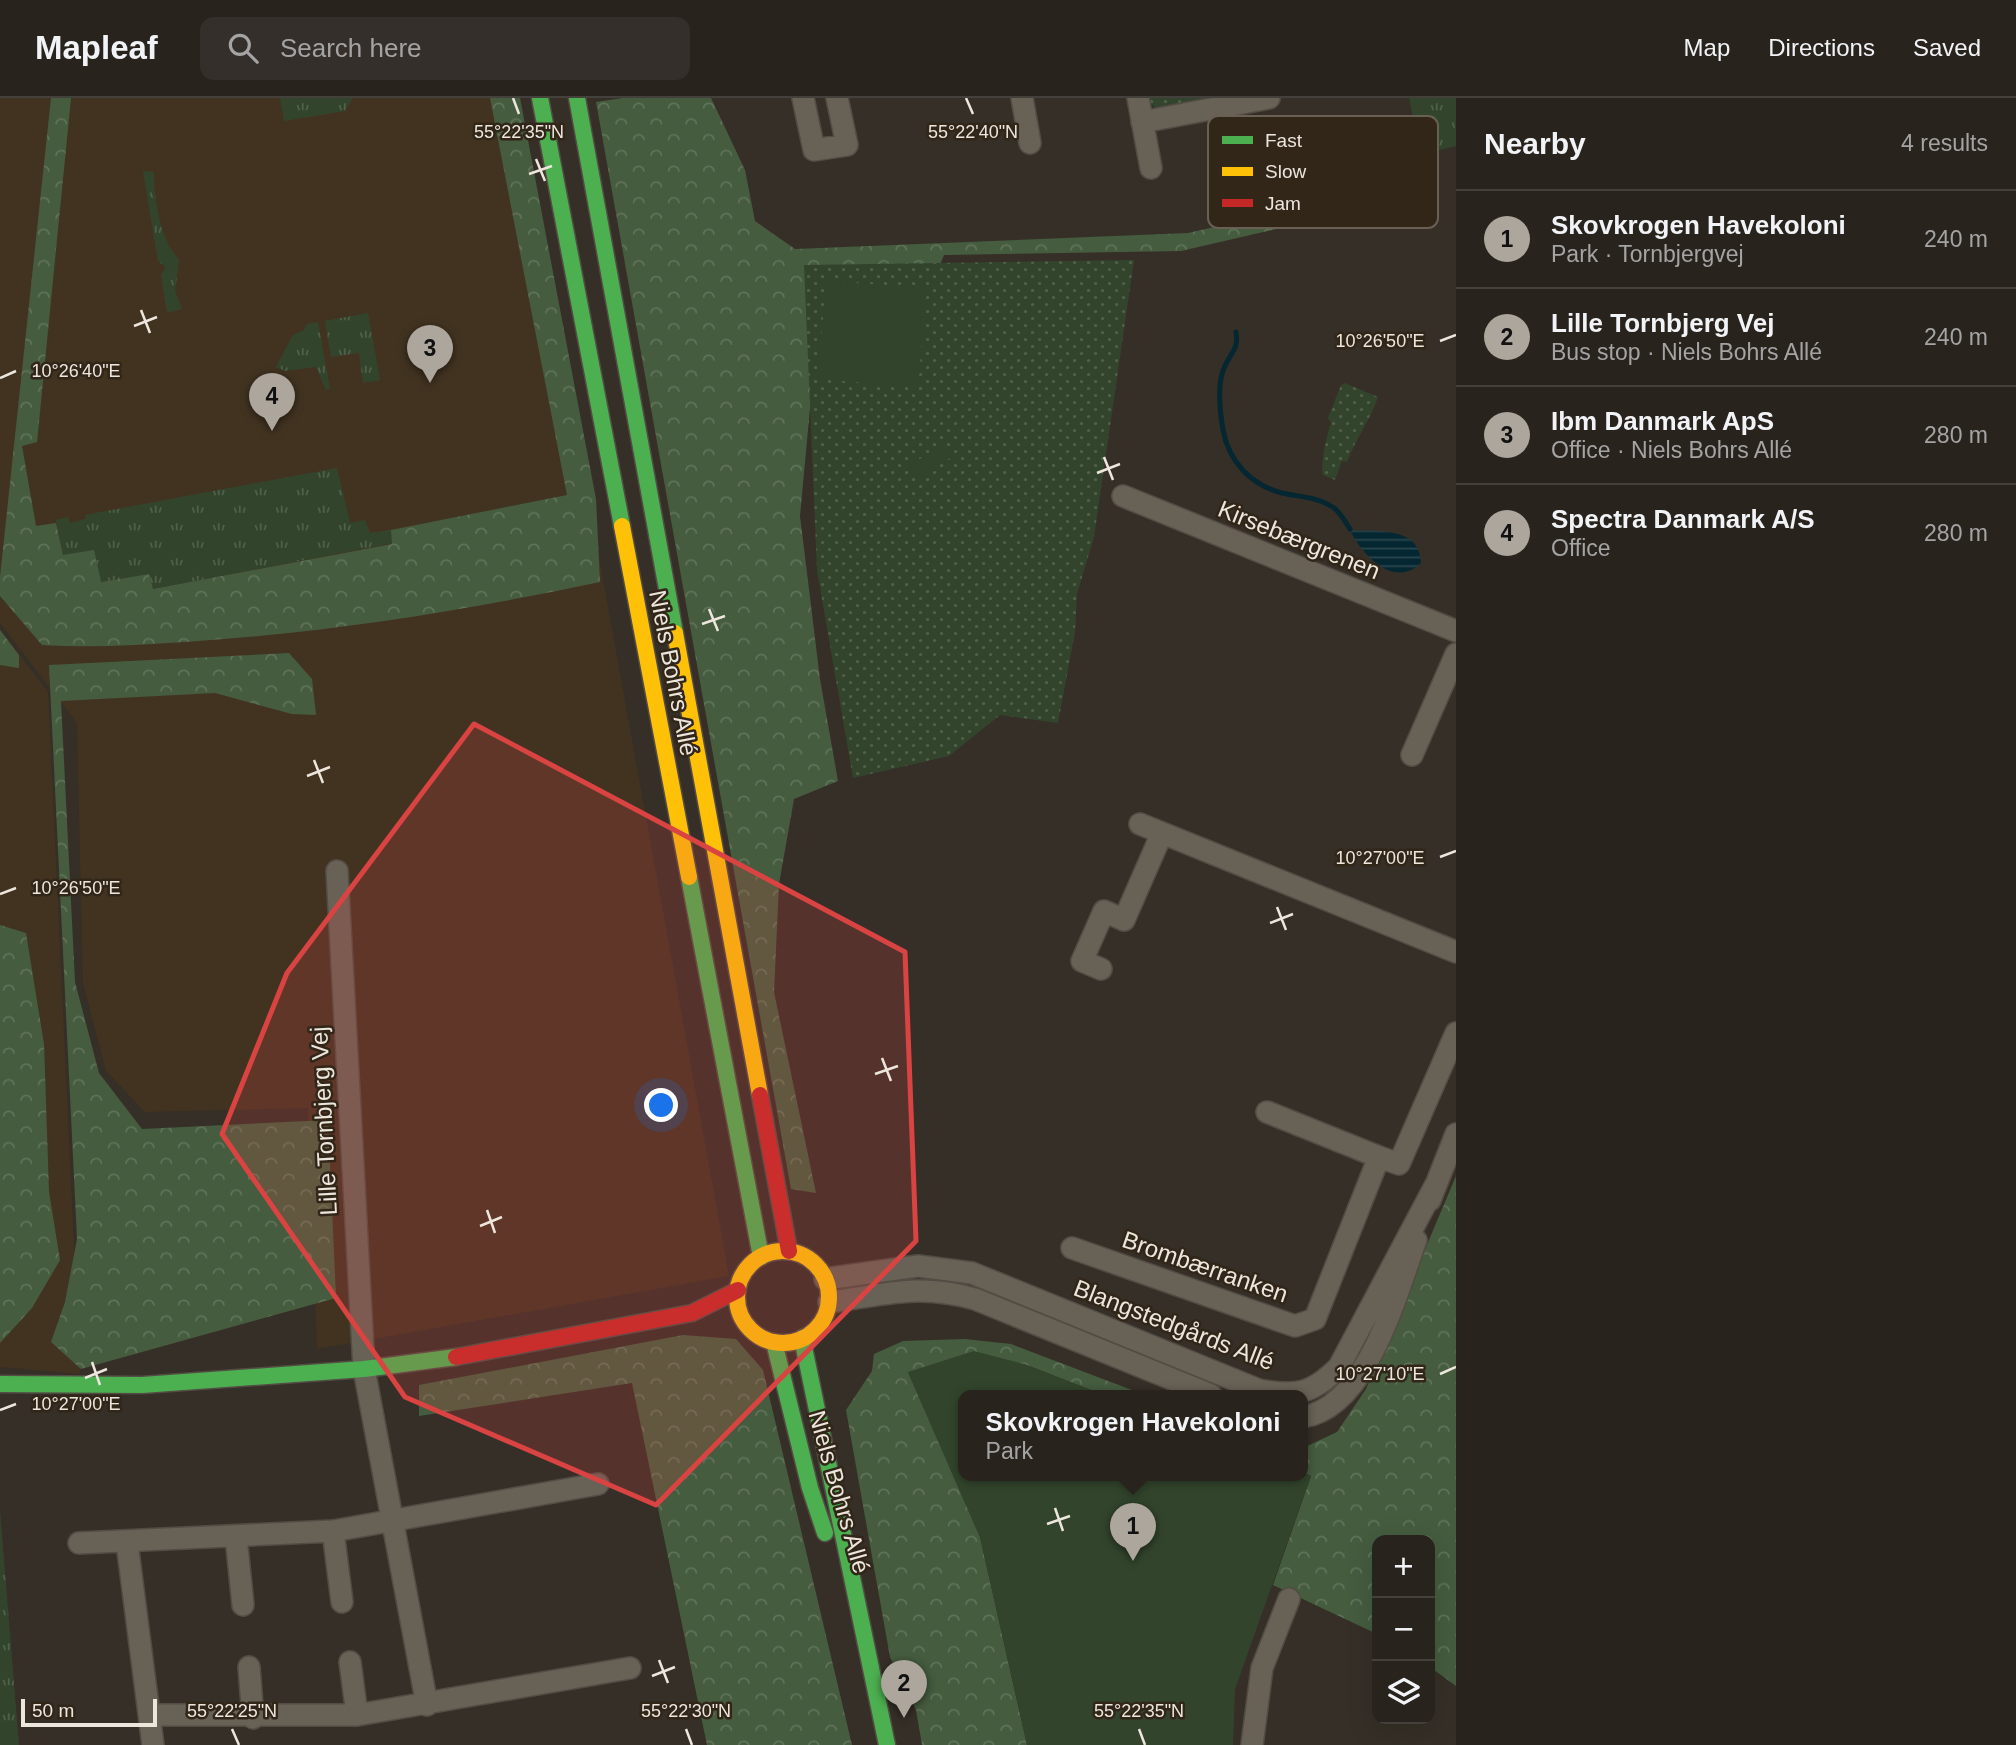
<!DOCTYPE html>
<meta charset="utf-8">
<style>
body{margin:0;font-family:Arial,sans-serif;background:#342f2a;color:#f1f3f6}
.controls{position:absolute;right:21px;bottom:21px;display:grid;overflow:hidden;border-radius:14px;box-shadow:0 7px 28px #0002}
.controls button{width:63px;height:63px;display:grid;place-items:center;padding:0;border:0;border-bottom:2px solid #44403b;background:#28231d;color:#f1f3f6;font:35px sans-serif}
.scale{position:absolute;left:21px;bottom:18px;width:136px;box-sizing:border-box;padding-left:7px;border:4px solid #ede6dd;border-top:0;font-size:19px;line-height:24px;white-space:nowrap;color:#ede6dd;-webkit-text-stroke:5px #312618;paint-order:stroke}
.you{position:absolute;left:662px;top:1008px;width:24px;height:24px;margin:-18px;border:5px solid #fff;border-radius:50%;background:#1a73e8;box-shadow:0 0 0 10px #1a73e833}
.badge{display:grid;place-items:center;width:46px;height:46px;border-radius:50%;background:#ada69d;color:#111;font-size:23px;font-weight:700}
.pin{position:absolute;translate:-50% -58px;filter:drop-shadow(0 2px 4px #0008)}
.pin::after{content:'';position:absolute;top:37px;width:24px;height:21px;background:inherit;clip-path:polygon(0 0,100% 0,50% 100%)}
.popup{position:absolute;left:958px;top:1292px;width:350px;height:91px;box-sizing:border-box;display:grid;place-content:center;border-radius:14px;background:#28231d;filter:drop-shadow(0 2px 5px #0005);font-size:23px;white-space:nowrap;color:#a5a4a4}
.popup b{font-size:26px;color:#f1f3f6}
.popup::after{content:'';position:absolute;left:50%;top:100%;margin-left:-14px;border:14px solid transparent;border-top-color:#28231d}
.list{margin:0;padding:0;list-style:none}
h2{display:flex;justify-content:space-between;align-items:center;height:91px;margin:0;padding:0 28px;font-size:30px}
h2 small{font-size:23px;font-weight:400;color:#a5a4a4}
.list li{display:grid;grid-template-columns:46px 1fr auto;gap:21px;align-items:center;box-sizing:border-box;height:98px;padding:0 28px;border-top:2px solid #44403b}
.list b{display:block;font-size:26px;white-space:nowrap}
.list p{margin:0;font-size:23px;white-space:nowrap;color:#a5a4a4}
.list em{font-size:23px;font-style:normal;color:#a5a4a4}
.icon{flex:none;width:38px;height:38px;fill:none;stroke:currentColor;stroke-width:2;stroke-linecap:round;stroke-linejoin:round}
.map{position:relative;flex:none;width:1456px;height:1647px;overflow:hidden}
header{display:flex;align-items:center;gap:42px;box-sizing:border-box;height:98px;padding:0 35px;background:#28231d;border-bottom:2px solid #44403b}
header strong{font-size:33px}
nav{display:flex;gap:38px;margin-inline-start:auto;font-size:24px}
.search{width:490px;height:63px;background:#342f2a;display:flex;align-items:center;gap:18px;box-sizing:border-box;padding:0 24px;border-radius:14px;color:#a5a4a4;font-size:26px}
main{display:flex}
aside{flex:1;background:#28231d}
.map>svg:first-child{display:block}
.built{fill:#423321}
.grass{fill:url(#grass-tufts)}
.forest{fill:url(#forest-crowns)}
.park{fill:url(#park-dots)}
.garden{fill:#32452c}
.water{fill:url(#water-rules)}
.lines{fill:none;stroke-linecap:round;stroke-linejoin:round}
.stream{stroke:#052731;stroke-width:5}
.street-casing{stroke:#524c45;stroke-width:24}
.fast-casing{stroke:#524c45;stroke-width:19}
.slow-casing{stroke:#524c45;stroke-width:19}
.jam-casing{stroke:#524c45;stroke-width:19}
.street{stroke:#686156;stroke-width:21}
.fast{stroke:#4caf50;stroke-width:16}
.slow{stroke:#ffc107;stroke-width:16}
.jam{stroke:#c62828;stroke-width:16}
.marked{fill:#d94443;fill-opacity:0.2;stroke:#d94443;stroke-width:5;stroke-linejoin:round}
.ticks{fill:none;stroke:#ede6dd;stroke-width:2.5}
.labels{text-anchor:middle;stroke-width:5;stroke-linejoin:round;paint-order:stroke}
.street-label{font-size:24px;fill:#ede6dd;stroke:#312618}
.key{fill:#312618;stroke:#696053;stroke-width:2}
.key-label{font-size:19px;fill:#ede6dd}
.ticks-label{font-size:18px;text-anchor:middle;fill:#ede6dd;stroke:#312618;stroke-width:5;stroke-linejoin:round;paint-order:stroke}
</style>
<header>
<strong>Mapleaf</strong>
<div class="search"><svg class="icon" aria-label="search" viewBox="0 0 24 24"><circle cx="10" cy="10" r="6"/><path d="M15 15l6 6"/></svg>Search here</div>
<nav><a>Map</a><a>Directions</a><a>Saved</a></nav>
</header>
<main>
<div class="map">
<svg width="1456" height="1647" viewBox="0 0 1456 1647">
<defs>
<pattern id="grass-tufts" width="24" height="20" patternUnits="userSpaceOnUse" patternTransform="scale(1.75)"><rect width="24" height="20" fill="#32452c"/><path d="M3 7l-1-3M5 7V3M7 7l1-3M15 17l-1-3M17 17v-4M19 17l1-3" fill="none" stroke="#50604a"/></pattern>
<pattern id="forest-crowns" width="20" height="18" patternUnits="userSpaceOnUse" patternTransform="scale(1.75)"><rect width="20" height="18" fill="#455c3f"/><path d="M2 6a3 3 0 1 1 6 0M12 15a3 3 0 1 1 6 0" fill="none" stroke="#60735a"/></pattern>
<pattern id="park-dots" width="8" height="8" patternUnits="userSpaceOnUse" patternTransform="scale(1.75)"><rect width="8" height="8" fill="#32452c"/><path d="M2 2h.1M6 6h.1" fill="none" stroke="#50604a" stroke-width="1.8" stroke-linecap="round"/></pattern>
<pattern id="water-rules" width="6" height="5" patternUnits="userSpaceOnUse" patternTransform="scale(1.75)"><rect width="6" height="5" fill="#052731"/><path d="M0 2.5h6" fill="none" stroke="#2a464e"/></pattern>
</defs>
<rect width="100%" height="100%" fill="#352f27"/>
<path class="built" d="M0,0h516l213,1178 -412,73 -9,-241 -163,4 -39,-41 -23,-88 -6,-260 -77,-100z
M0,531l48,63 32,682 -80,-7z"/>
<path class="grass" d="M280,0h73l-8,13 -61,10z
M1409,0h47v48l-35,8z
M143,73l11,1c-1,22 5,54 15,74 3,5 7,9 10,14l-4,31 7,18 -15,4 -6,-38 5,-8 -8,-6z
M368,215l12,67 -17,3 -4,-30 -28,4 -6,-36z
M318,224l12,67 -4,1 -10,-23 -31,4 -9,-4 17,-32 11,-5 3,-6z
M337,370l13,55 15,-3 5,13 21,-3 2,13 -240,46 -4,-15 -49,8 -37,-27 -7,-35 12,-3 2,6 16,-4 -1,-4z
M0,1413l19,234h-19z"/>
<path class="forest" d="M51,0h20l-34,344 -15,4 14,80 20,-3 7,32 31,-5 7,32 48,-8 4,15 239,-45 -1,-14 176,-35 -77,-397h30l76,401 4,83c-137,29 -275,51 -415,60 -48,3 -95,6 -143,3l-42,-49v-19z
M623,0h88l34,72 10,51 40,28 393,-16 124,-28 -5,17 -126,29 -237,4 -13,31 -109,-7 -22,237 20,163 18,102 -44,18 -15,85 -5,108 42,201 -25,-4 -195,-1087z
M0,532l19,25v13l-19,-3z
M289,555l23,26 4,36 -24,-1 -77,-21 -154,8 14,281 24,91 43,56 186,-9 8,178 -255,71 -30,-27 14,-40 12,-63 -28,-574z
M0,827l26,8 18,111 5,148 11,68 -28,48 -32,35z
M1456,1078v510l-26,-19v-127h-53v94l-104,-49 38,-109 -8,-4v-24l34,-16 29,-43z
M683,1237l53,4 27,31 89,375h-145l-75,-362 -213,33v-31z
M965,1241l46,5 134,51h-41l-80,-31 -116,8 72,165 47,208h-105l-6,-35 -26,-53 -44,-247 26,-39 2,-17 29,-13z"/>
<path class="park" d="M1145,0h64v2l-51,10z
M1134,162l-40,277 -17,57 -2,38 -17,91 -58,-8 -51,41 -96,22 -36,-208 -13,-305z
M1345,285l33,14c-8,24 -22,41 -31,65l-5,-1 -7,19 -12,-5c-3,-11 4,-40 8,-52l-3,-5 13,-33z"/>
<path class="garden" d="M826,183l101,7 -9,99 -100,-8z
M944,344l11,13 -37,24 -8,-13z
M974,1253l50,13 80,31h-141v80h340v-3l8,4 -76,213 -2,56h-206l-47,-208 -72,-165z"/>
<path class="water" d="M1350,432c27,2 70,-4 71,33 -27,27 -60,-9 -71,-33z"/>
<g class="lines">
<path class="stream" d="M1236,234c3,17 -5,20 -11,34 -9,17 -5,46 -2,64 6,32 28,55 59,63 18,4 37,4 52,15 7,5 11,14 16,21"/>
<defs>
<path id="street" d="M803,0l11,52 33,-5 -10,-47
M1022,0l8,45
M1138,0l13,70
M1142,24l127,-24
M1123,398l333,135
M1412,657l44,-101
M1140,726l316,128
M337,773l27,498 63,336
M1101,871l-19,-8 22,-50 20,9 38,-87
M1267,1014l112,45
M1430,1102l26,-66
M1072,1150l223,78 20,-7 64,-162 20,7 57,-131
M825,1181l93,-13 54,7 287,117c37,7 53,4 80,-23l96,-181
M829,1204c57,-7 88,-19 146,-3l236,96
M1303,1319c64,-10 93,-122 113,-177
M333,1433l9,71
M236,1439l7,68
M79,1445l254,-12 265,-47
M127,1445l26,202
M350,1564l7,53
M249,1569l4,51
M149,1617h208l273,-47
M1252,1647l10,-77 27,-69"/>
<path id="fast" d="M540,0l82,428
M577,0l98,535
M689,779l72,380
M802,1240l85,407
M774,1244l36,146 15,45
M0,1286l142,1 222,-16 92,-12"/>
<path id="slow" d="M622,428l67,351
M675,535l85,462
M737 1199a46 46 0 1 1 92 0a46 46 0 1 1-92 0Z"/>
<path id="jam" d="M760,997l29,156
M456,1259l236,-44 46,-23"/>
</defs>
<use href="#street" class="street-casing"/>
<use href="#fast" class="fast-casing"/>
<use href="#slow" class="slow-casing"/>
<use href="#jam" class="jam-casing"/>
<use href="#street" class="street"/>
<use href="#fast" class="fast"/>
<use href="#slow" class="slow"/>
<use href="#jam" class="jam"/>
</g>
<path class="marked" d="M474,626l431,228 11,289 -260,264 -251,-108 -183,-263 65,-161z"/>
<path class="ticks" d="M513,0l6,16M966,0l7,16M536,61l9,22M529,76l23,-8M141,212l9,23M134,228l23,-9M1440,243l16,-6M0,280l16,-7M1104,359l9,23M1097,375l23,-9M709,511l9,22M702,526l23,-8M314,662l9,23M307,678l23,-9M1440,759l16,-6M0,796l16,-6M1277,809l9,23M1270,825l23,-9M882,960l9,23M875,976l23,-8M487,1112l8,23M480,1128l22,-9M92,1264l8,23M1440,1276l16,-7M85,1280l22,-9M0,1312l16,-6M1055,1410l8,23M1047,1426l23,-8M659,1562l9,23M652,1578l23,-9M232,1631l7,16M686,1631l6,16M1139,1631l6,16"/>
<g class="labels">
<g class="street-label">
<text transform="translate(1299 442) rotate(22)" y="8">Kirsebærgrenen</text>
<text transform="translate(673 575) rotate(79)" y="8">Niels Bohrs Allé</text>
<text transform="translate(324 1023) rotate(-93)" y="8">Lille Tornbjerg Vej</text>
<text transform="translate(1205 1169) rotate(19)" y="8">Brombærranken</text>
<text transform="translate(1174 1227) rotate(21)" y="8">Blangstedgårds Allé</text>
<text transform="translate(839 1394) rotate(74)" y="8">Niels Bohrs Allé</text>
</g>
</g>
<rect x="1208" y="18" width="230" height="112" rx="10" class="key"/>
<rect x="1222" y="38" width="31" height="8" fill="#4caf50"/>
<rect x="1222" y="69" width="31" height="9" fill="#ffc107"/>
<rect x="1222" y="101" width="31" height="8" fill="#c62828"/>
<g class="key-label">
<text x="1265" y="49">Fast</text>
<text x="1265" y="80">Slow</text>
<text x="1265" y="112">Jam</text>
</g>
<g class="ticks-label">
<text x="519" y="40">55°22'35"N</text>
<text x="973" y="40">55°22'40"N</text>
<text x="1380" y="249">10°26'50"E</text>
<text x="76" y="279">10°26'40"E</text>
<text x="1380" y="766">10°27'00"E</text>
<text x="76" y="796">10°26'50"E</text>
<text x="1380" y="1282">10°27'10"E</text>
<text x="76" y="1312">10°27'00"E</text>
<text x="232" y="1619">55°22'25"N</text>
<text x="686" y="1619">55°22'30"N</text>
<text x="1139" y="1619">55°22'35"N</text>
</g>
</svg>
<div class="controls">
<button>+</button>
<button>−</button>
<button><svg class="icon" aria-label="layers" viewBox="0 0 24 24"><path d="M12 4l9 5-9 5-9-5zM3 14l9 5 9-5"/></svg></button>
</div>
<div class="scale">50 m</div>
<div class="you"></div>
<div class="pin badge" style="left:1133px;top:1463px">1</div>
<div class="popup"><b>Skovkrogen Havekoloni</b>Park</div>
<div class="pin badge" style="left:904px;top:1620px">2</div>
<div class="pin badge" style="left:430px;top:285px">3</div>
<div class="pin badge" style="left:272px;top:333px">4</div>
</div>
<aside>
<h2>Nearby<small>4 results</small></h2>
<ul class="list">
<li><span class="badge">1</span><div><b>Skovkrogen Havekoloni</b><p>Park · Tornbjergvej</p></div><em>240 m</em></li>
<li><span class="badge">2</span><div><b>Lille Tornbjerg Vej</b><p>Bus stop · Niels Bohrs Allé</p></div><em>240 m</em></li>
<li><span class="badge">3</span><div><b>Ibm Danmark ApS</b><p>Office · Niels Bohrs Allé</p></div><em>280 m</em></li>
<li><span class="badge">4</span><div><b>Spectra Danmark A/S</b><p>Office</p></div><em>280 m</em></li>
</ul>
</aside>
</main>
